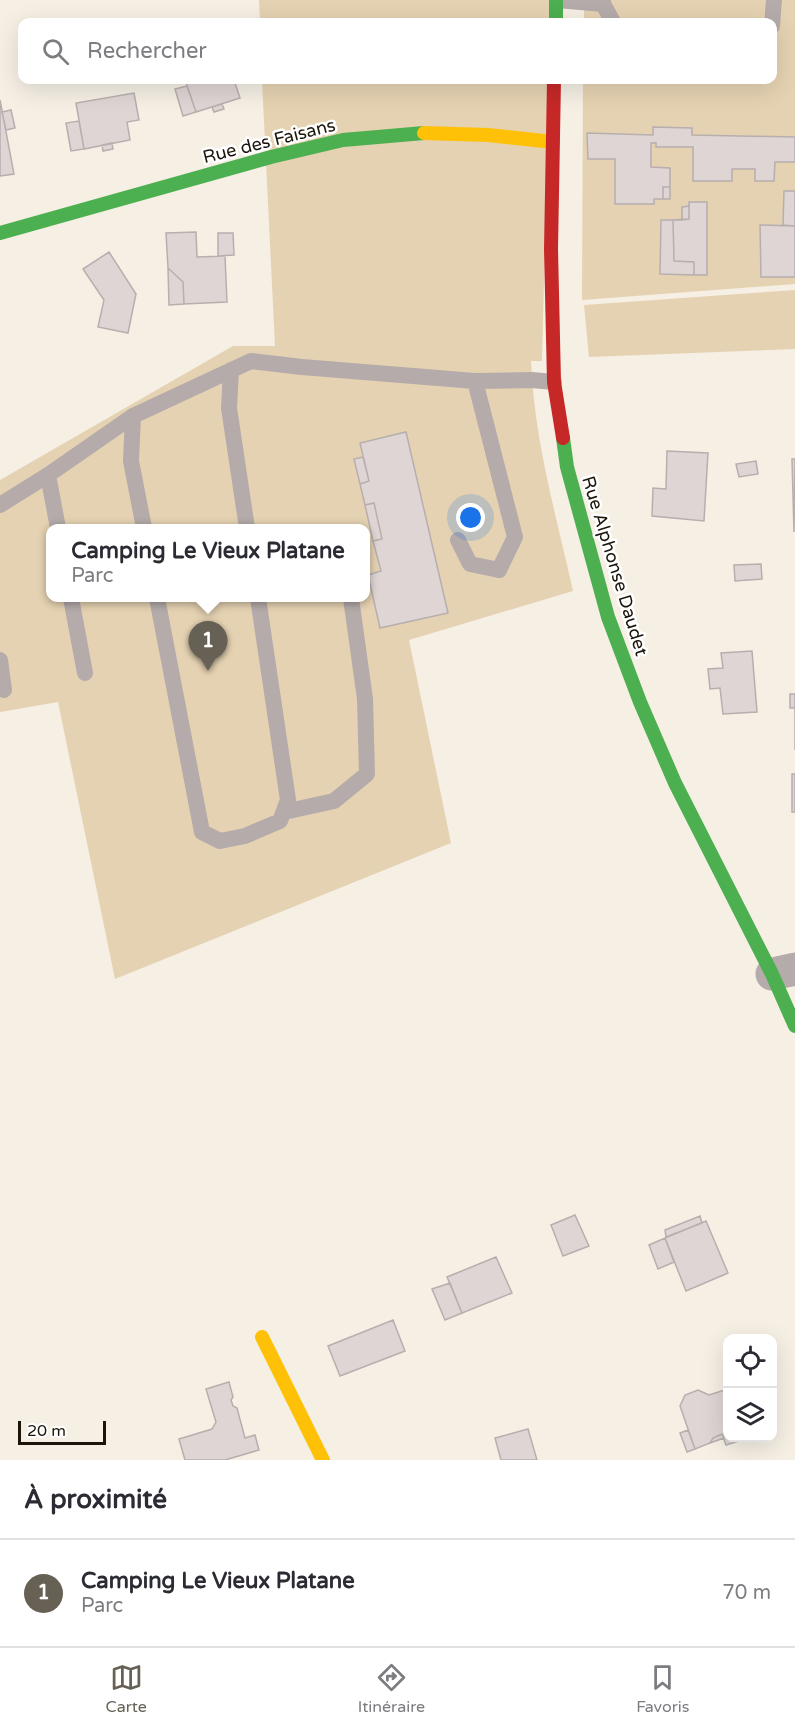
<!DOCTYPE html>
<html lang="fr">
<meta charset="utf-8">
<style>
body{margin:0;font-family:"Varela Round",sans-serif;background:#f2f2f3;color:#2b2b33}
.controls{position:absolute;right:18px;bottom:18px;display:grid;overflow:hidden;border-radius:12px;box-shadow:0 6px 24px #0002}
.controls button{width:54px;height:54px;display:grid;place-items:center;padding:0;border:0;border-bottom:2px solid #e1e1e2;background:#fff;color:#2b2b33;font:30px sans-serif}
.scale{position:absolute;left:18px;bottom:15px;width:88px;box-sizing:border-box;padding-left:6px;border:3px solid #1b1408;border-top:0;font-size:16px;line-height:21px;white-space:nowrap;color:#1b1408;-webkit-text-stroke:4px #fff;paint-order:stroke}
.you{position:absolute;left:471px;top:518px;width:21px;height:21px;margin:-15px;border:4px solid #fff;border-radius:50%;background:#1a73e8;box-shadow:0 0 0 9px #1a73e833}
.badge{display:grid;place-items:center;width:39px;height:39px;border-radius:50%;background:#676155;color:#fff;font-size:20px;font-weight:700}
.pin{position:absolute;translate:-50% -50px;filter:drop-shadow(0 2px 3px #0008)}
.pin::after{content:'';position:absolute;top:32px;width:21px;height:18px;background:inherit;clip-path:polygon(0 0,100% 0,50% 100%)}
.popup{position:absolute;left:46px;top:524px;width:324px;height:78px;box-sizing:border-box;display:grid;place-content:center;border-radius:12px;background:#fff;filter:drop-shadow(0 2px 4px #0005);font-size:20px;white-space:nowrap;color:#7c7c81}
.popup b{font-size:22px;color:#2b2b33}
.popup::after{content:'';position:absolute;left:50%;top:100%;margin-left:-12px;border:12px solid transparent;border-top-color:#fff}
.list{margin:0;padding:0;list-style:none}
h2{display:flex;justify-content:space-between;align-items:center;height:78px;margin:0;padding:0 24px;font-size:26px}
h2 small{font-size:20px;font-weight:400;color:#7c7c81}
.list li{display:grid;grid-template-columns:39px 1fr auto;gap:18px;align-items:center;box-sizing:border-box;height:108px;padding:0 24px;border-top:2px solid #e1e1e2}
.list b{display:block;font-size:22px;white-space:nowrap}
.list p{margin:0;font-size:20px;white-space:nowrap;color:#7c7c81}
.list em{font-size:20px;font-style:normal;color:#7c7c81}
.icon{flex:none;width:33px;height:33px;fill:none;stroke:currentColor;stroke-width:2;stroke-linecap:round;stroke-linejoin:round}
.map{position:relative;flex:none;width:795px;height:1460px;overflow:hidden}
.search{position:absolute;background:#fff;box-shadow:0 6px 24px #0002;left:18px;right:18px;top:18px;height:66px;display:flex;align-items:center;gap:15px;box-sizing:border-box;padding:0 21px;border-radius:12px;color:#7c7c81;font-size:22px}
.sheet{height:186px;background:#fff}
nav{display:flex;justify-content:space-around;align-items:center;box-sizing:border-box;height:84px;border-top:2px solid #e1e1e2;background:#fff;font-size:16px;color:#7c7c81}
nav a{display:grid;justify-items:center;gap:3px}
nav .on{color:#676155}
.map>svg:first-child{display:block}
.green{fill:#e5d2b2;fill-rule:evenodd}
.building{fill:#ded5d4;stroke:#b7afae;stroke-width:1.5}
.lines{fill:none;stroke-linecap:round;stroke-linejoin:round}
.lane{stroke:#b4abaa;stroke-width:16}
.street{stroke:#b4abaa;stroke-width:33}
.fast{stroke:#4caf50;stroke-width:14}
.slow{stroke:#ffc107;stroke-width:14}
.jam{stroke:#c62828;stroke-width:14}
.labels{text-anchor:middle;stroke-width:5;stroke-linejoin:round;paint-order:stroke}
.street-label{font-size:18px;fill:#1b1408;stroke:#fff}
</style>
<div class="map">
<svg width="795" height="1460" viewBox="0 0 795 1460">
<rect width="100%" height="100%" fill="#f5efe4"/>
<path class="green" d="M259,0h291v22h-290z
M584,0h211v284l-213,16 1,-220h189v-58h-188z
M262,80h287l-7,281h-11c3,78 25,154 42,230l-164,49 42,203 -336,136 -57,-277 -58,10v-232l233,-134h42zM50,528h316v70h-316z
M795,290v59l-206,8 -5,-52z"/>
<path class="building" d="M185,80h49l6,18 -44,14z
M187,86l9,26 -13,4 -8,-27z
M134,93l5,27 -12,2 3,18 -46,9 -8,-46z
M0,100l14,74 -14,2z
M222,104l2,5 -10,3 -2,-5z
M11,110l4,18 -9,2 -4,-18z
M79,121l5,28 -13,2 -5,-28z
M653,127l39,1v7l103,2v25h-20l-1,19h-19v-12h-23v12h-39v-34h-37v-4h-5v24l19,1v19h-7v12h-9v5h-39v-45h-27l-1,-26 66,2z
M112,143l1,6 -10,2 -1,-6z
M663,187h7v12h-7z
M784,191h11v35l-12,-1z
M689,202h18v73h-13v-13l-20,-1 -1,-41 16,-1z
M689,206v13l-7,1v-13z
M661,220h12l1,41 20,1v13l-34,-1z
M760,225l35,1v51h-34z
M196,232l1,25 28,-1 2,46 -43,2 -1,-22 -15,-14 -2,-35z
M218,233h15l1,22 -16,1z
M109,252l27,42 -8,39 -30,-6 6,-27 -21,-31z
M168,268l15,14 1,22 -15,1z
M406,432l42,181 -68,15 -12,-53 13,-4 -8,-30 9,-2 -8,-36 -9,2 -5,-21 9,-3 -9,-38z
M667,451l41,2 -4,68 -52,-5 1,-28 13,1z
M363,457l6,24 -9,3 -6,-25z
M792,459h3l-1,73z
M756,461l2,13 -19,3 -3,-13z
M374,503l8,36 -9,2 -8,-36z
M761,564l1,15 -27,2 -1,-16z
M752,651l5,61 -34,2 -3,-26 -10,1 -2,-20 15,-1 -2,-15z
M790,694h5v56v-42h-5z
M792,774h3v38h-3z
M575,1215l14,31 -26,10 -12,-31z
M700,1216l2,7 -36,14 -1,-7z
M706,1221l22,52 -42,18 -21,-53z
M665,1238l9,24 -16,7 -9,-24z
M496,1257l16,36 -50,20 -15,-36z
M450,1283l12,30 -17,7 -13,-31z
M393,1320l12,31 -65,25 -12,-30z
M229,1382l4,15 -2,3 2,6 4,2 8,30 10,-3 4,15 -34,10h-40l-6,-21 33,-10 4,-7 -10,-33z
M728,1389v49h20l-22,7 -4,-11 -9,4 -3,5 -15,6 -15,-43 5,-11 13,-5 11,5z
M528,1429l9,31h-36l-6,-22z
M688,1430l7,19 -8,3 -7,-19z
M722,1434l2,4 -14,5 3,-5z"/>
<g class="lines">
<path class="lane" d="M557,0l46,4
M603,0v4l10,18
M772,26l2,-26
M231,370l-2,38 18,120
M133,416l-2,45 13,67
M48,475l10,53
M0,505l48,-30 85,-59 118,-55 51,6 173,14
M458,540l12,24 29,6 16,-33 -40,-156 57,-1 22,2
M71,598l14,75
M157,598l45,234 18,9 25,-5 35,-15 8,-21 -30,-202
M0,660l4,30
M284,812l50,-11 33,-27 -2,-75 -14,-101"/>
<path class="street" d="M772,974l23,-5"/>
<path class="fast" d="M556,0v22
M0,233l271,-76 72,-17 81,-7
M563,438l4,29 41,150 32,85 35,81 97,191 23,52"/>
<path class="slow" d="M424,133l64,2 65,7
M262,1337l61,123"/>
<path class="jam" d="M554,80l-3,169 3,133 9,56"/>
</g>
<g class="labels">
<g class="street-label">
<text transform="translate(269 141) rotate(-14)" y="6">Rue des Faisans</text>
<text transform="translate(615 566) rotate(73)" y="6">Rue Alphonse Daudet</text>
</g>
</g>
</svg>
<div class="controls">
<button><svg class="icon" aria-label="locate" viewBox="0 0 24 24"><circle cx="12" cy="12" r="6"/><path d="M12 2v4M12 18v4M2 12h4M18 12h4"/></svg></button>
<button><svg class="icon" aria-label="layers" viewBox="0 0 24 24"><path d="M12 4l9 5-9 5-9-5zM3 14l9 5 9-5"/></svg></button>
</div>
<div class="scale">20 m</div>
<div class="you"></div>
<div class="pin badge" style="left:208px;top:671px">1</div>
<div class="popup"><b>Camping Le Vieux Platane</b>Parc</div>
<div class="search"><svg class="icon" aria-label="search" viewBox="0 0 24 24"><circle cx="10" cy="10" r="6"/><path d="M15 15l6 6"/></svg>Rechercher</div>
</div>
<section class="sheet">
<h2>À proximité<small></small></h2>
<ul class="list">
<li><span class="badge">1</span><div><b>Camping Le Vieux Platane</b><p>Parc</p></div><em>70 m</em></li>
</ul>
</section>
<nav>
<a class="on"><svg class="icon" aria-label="map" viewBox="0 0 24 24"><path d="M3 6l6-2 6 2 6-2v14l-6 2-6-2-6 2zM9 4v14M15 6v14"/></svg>Carte</a>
<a><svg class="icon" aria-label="directions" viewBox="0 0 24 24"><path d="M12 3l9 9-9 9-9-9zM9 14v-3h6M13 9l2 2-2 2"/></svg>Itinéraire</a>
<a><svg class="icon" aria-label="saved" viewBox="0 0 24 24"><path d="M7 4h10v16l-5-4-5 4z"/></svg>Favoris</a>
</nav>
